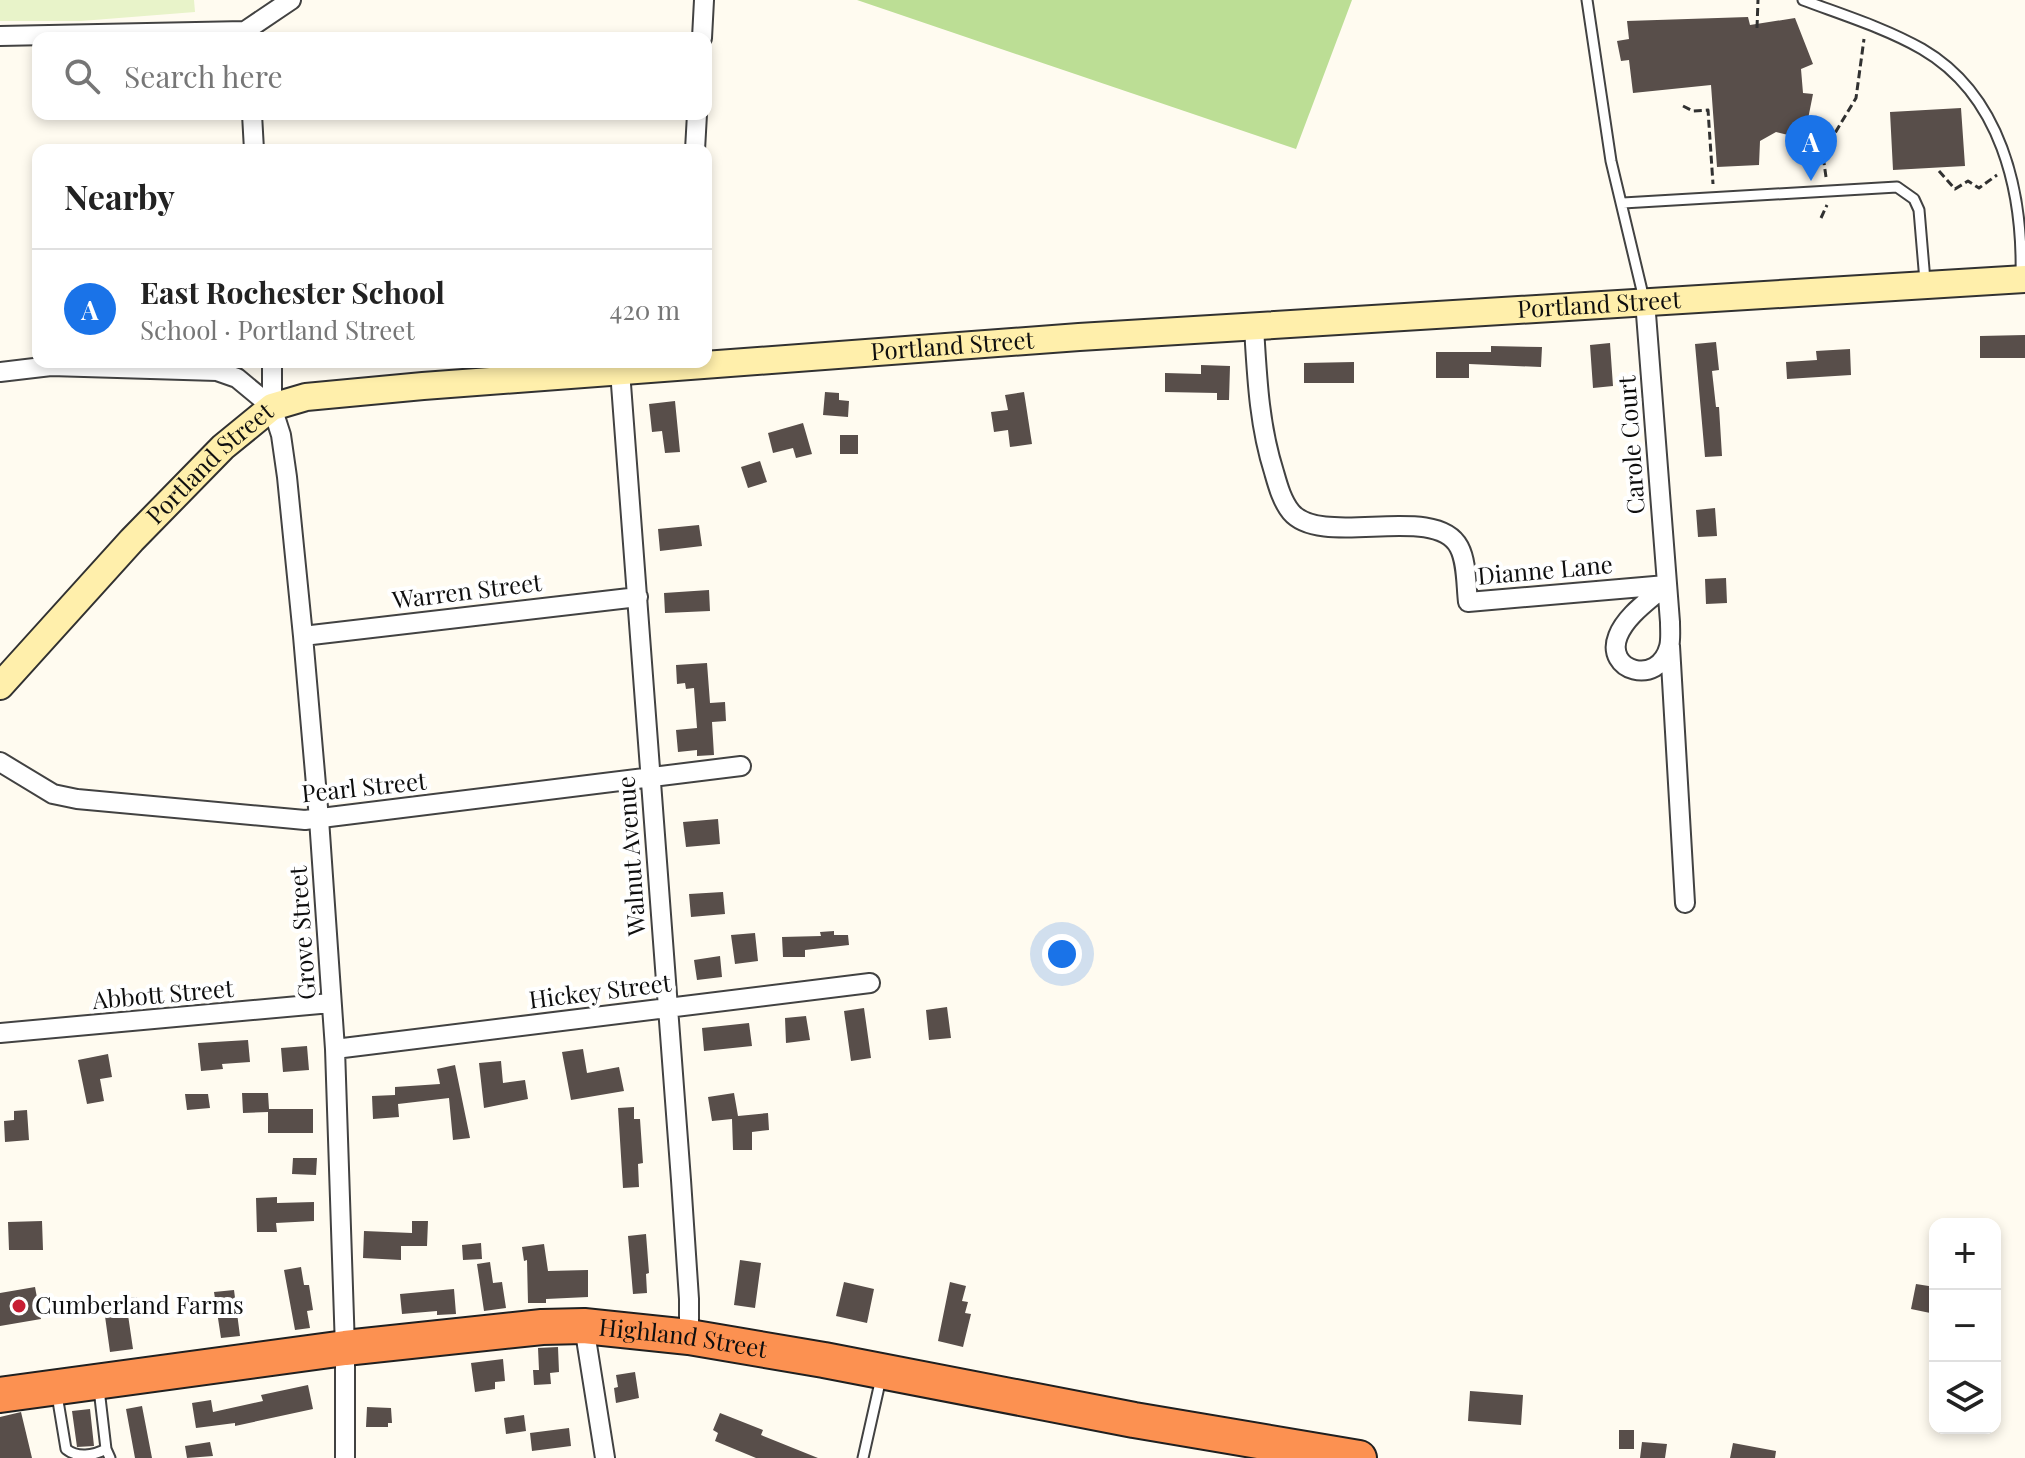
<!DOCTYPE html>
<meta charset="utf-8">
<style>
body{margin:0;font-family:"Playfair Display",serif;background:#f6f6f6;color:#222}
.controls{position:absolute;right:24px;bottom:24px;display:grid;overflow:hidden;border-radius:16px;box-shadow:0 4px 12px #0003}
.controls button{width:72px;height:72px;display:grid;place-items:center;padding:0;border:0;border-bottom:2px solid #e0e0e0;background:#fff;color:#222;font:40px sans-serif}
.you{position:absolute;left:1062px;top:954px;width:28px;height:28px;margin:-20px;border:6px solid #fff;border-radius:50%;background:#1a73e8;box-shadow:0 0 0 12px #1a73e833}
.badge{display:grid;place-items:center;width:52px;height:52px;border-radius:50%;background:#1a73e8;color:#fff;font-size:26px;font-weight:700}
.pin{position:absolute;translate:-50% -66px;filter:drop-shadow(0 2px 4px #0008)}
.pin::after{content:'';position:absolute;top:42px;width:28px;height:24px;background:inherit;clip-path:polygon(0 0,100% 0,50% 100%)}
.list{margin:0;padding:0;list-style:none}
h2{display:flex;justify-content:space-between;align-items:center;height:104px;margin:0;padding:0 32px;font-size:34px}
h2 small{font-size:26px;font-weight:400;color:#767676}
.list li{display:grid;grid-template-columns:52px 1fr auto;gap:24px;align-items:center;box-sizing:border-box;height:120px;padding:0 32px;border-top:2px solid #e0e0e0}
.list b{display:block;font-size:30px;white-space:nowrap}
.list p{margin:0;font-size:26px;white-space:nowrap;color:#767676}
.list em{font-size:26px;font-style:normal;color:#767676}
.icon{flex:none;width:44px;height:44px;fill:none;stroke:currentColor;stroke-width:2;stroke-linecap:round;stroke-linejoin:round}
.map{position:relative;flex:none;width:2025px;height:1458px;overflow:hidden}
.search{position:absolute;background:#fff;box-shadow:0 4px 12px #0003;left:32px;top:32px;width:680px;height:88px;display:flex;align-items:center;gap:20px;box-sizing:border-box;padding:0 28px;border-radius:16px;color:#767676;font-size:30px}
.panel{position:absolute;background:#fff;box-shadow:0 4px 12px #0003;left:32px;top:144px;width:680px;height:224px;border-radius:16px}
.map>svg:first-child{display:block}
.forest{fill:#bcde95}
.pitch{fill:#e8f3c9}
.building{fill:#584e4a}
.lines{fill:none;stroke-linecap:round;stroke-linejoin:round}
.lane-casing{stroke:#424242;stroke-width:13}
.street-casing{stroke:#424242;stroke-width:22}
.secondary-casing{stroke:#313131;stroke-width:30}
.highway-casing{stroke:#202020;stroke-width:38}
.path{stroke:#313131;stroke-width:3;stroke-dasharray:8 4;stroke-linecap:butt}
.lane{stroke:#fff;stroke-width:9}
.street{stroke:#fff;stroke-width:18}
.secondary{stroke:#ffefab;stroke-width:26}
.highway{stroke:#fc9151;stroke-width:34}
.poi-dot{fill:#c71e34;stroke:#fff;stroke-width:3}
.labels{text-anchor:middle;stroke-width:8;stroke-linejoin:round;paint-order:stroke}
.street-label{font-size:24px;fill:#0f0f0f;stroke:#fff}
.poi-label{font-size:24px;fill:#0f0f0f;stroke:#fff;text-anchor:start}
</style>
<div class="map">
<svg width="2025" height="1458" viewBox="0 0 2025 1458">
<rect width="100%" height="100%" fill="#fffbf0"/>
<path class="forest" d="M857,0h495l-56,149z"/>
<path class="pitch" d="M0,0h194l1,12 -114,9h-81z"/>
<path class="building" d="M1748,17l2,8 45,-7 18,46 -12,5 2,24 10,1 -9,45 -28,-7 -16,9 -1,24 -42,2 -6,-82 -78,8 -4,-33 -8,1 -4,-20 12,-2 -2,-18z
M1961,108l4,58 -72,4 -3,-58z
M2025,335v23h-45v-22z
M1716,342l3,28 -7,1 4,36h3l3,49 -17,1 -10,-113z
M1610,343l3,43 -20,2 -3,-43z
M1491,346l51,1 -1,20 -72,-3v14h-33v-26h55z
M1850,349l1,26 -64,4 -1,-17 31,-2 -1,-9z
M1354,362v21h-50v-20z
M1201,365l29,1 -1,34h-12v-7l-52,-1v-19l36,1z
M825,392l14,1v7l10,1 -1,16 -25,-2z
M1024,392l8,52 -22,3 -2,-17 -14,2 -3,-20 17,-2 -3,-15z
M675,401l5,51 -15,1 -3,-22 -10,1 -3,-28z
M803,423l9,31 -16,4 -3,-10 -20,5 -5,-20z
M840,435h18v19h-18z
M760,461l7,21 -19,6 -7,-21z
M1715,508l2,28 -19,1 -2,-27z
M699,525l3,21 -42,5 -2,-22z
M1726,578l1,25 -21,1 -1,-25z
M709,590l1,21 -45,2 -1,-20z
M707,663l3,40 15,-1 1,19 -14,1 2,33 -17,1v-6l-19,2 -2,-22 21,-2 -3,-40 -8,1 -1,-6 -8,1 -1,-19z
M718,819l2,25 -34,3 -3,-25z
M723,892l2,22 -34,3 -2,-23z
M834,931v4h14l1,10 -44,5v7h-22l-1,-20 39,-1 -1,-4z
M755,933l3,28 -23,3 -4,-29z
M720,956l2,21 -25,3 -3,-20z
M947,1007l4,31 -22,2 -3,-30z
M864,1008l7,50 -20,3 -7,-50z
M806,1016l4,24 -24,3 -1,-25z
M749,1023l3,23 -48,5 -2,-23z
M248,1040l2,22 -28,2 1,5 -22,2 -3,-28z
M307,1046l2,24 -26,2 -2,-24z
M583,1049l4,24 32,-6 5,24 -53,9 -9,-48z
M108,1054l4,23 -12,2 4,22 -17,3 -9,-44z
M501,1061l2,22 22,-3 3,19 -44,9 -5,-45z
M455,1065l15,73 -17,2 -4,-42 -51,6 1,13 -26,2 -1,-23 23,-1v-8l45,-3 -3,-15z
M242,1093h26l1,16h44v24h-45v-21l-25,1z
M734,1093l4,23 30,-3 1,17 -17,2v18h-19l-1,-31 -20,2 -4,-24z
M185,1094h23l2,14 -23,2z
M634,1107v12h6l3,44 -5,1 1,23 -16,1 -5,-80z
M27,1110l2,30 -24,2 -1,-21 10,-1v-9z
M293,1158h24l-1,17 -24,-1z
M277,1197v6l37,-1v19l-38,2 1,9h-20l-1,-34z
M42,1221l1,29h-34l-1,-28z
M412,1221h16l-1,25h-26v14l-38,-2 1,-27 48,2z
M646,1234l3,39 -3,1 1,19 -14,1 -5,-58z
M481,1243l1,16 -19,1 -1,-15z
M544,1244l4,27 40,-1v27l-42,2v4h-18l-1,-43 -3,1 -2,-14z
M740,1260l21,3 -6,45 -21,-3z
M490,1262l3,21 9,-1 4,26 -22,3 -7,-47z
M301,1267l3,18h5l4,25 -6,1 3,17 -15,2 -11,-60z
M844,1282l30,7 -7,34 -31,-7z
M950,1282l16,4 -4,15 6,1 -3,11 6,1 -8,33 -25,-6z
M1916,1284l19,3v27l-24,-5z
M35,1287l6,32 -41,7v-33z
M454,1289l2,25 -19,1v-4l-35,3 -2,-20z
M234,1290l6,46 -19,2 -7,-46z
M137,1297l2,16 -11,2 5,34 -23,3 -7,-50z
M558,1347l1,25 -9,1 1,11 -17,1 -1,-15h6l-1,-22z
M503,1359l2,22 -10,1v7l-20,3 -4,-29z
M635,1372l4,26 -23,5 -2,-15 4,-1 -2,-12z
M308,1385l5,24 -78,17v-3l-39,5 -4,-25 19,-3 2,12 50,-11 -2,-6z
M1470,1391l53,4 -2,30 -53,-4z
M142,1406l10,52h-17l-9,-49z
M367,1407l24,1 1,15h-4v4h-22z
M90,1409l4,37 -17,1 -5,-36z
M21,1412l11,46h-32v-41z
M720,1413l43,17 -2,5 57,23h-62l-41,-17 3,-8 -5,-3z
M524,1415l2,16 -20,3 -2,-16z
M569,1428l2,18 -39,5 -2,-18z
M1619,1430h15v19h-15z
M210,1442l3,14 -26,2 -2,-12z
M1642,1442l25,2 -2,14h-25z
M1733,1443l43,8 -1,7h-45z"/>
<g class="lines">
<defs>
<path id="lane" d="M1587,0l24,161 33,138
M1803,0c40,15 82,28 119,49 79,46 101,142 99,227
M1623,203l274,-16 17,12 5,11 6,71
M99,1389l7,60 4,9
M57,1395l9,54c11,9 27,7 40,0
M863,1458l18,-80"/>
<path id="street" d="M245,31l46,-31
M0,36l245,-5
M702,38l2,-38
M252,114l2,36
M695,150l2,-36
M1645,301l25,321c0,8 1,18 -1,25 -11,40 -65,24 -51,-11 8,-21 33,-37 48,-51
M1254,327c3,50 5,98 20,145 4,14 8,29 17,40 31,37 144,-10 168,35 8,15 7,38 9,55l198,-17
M272,362v45l9,28 6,42 16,159 16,183 16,230 10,299v110
M620,371l61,809 8,119v38
M0,372l51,-6 166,5 20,7 35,29
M303,636l335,-39
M1670,646l15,257
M0,762l53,32 24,5 228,21 436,-54
M0,1033l331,-30
M335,1049l535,-66
M584,1326l21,132"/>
<g id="secondary">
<path id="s1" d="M0,686l132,-146 91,-93 49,-40 34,-10 117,-11 656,-49 946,-58"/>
</g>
<g id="highway">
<path id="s2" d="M0,1395l345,-47 197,-21 42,-1 105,11 135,23 310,60 225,38"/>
</g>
</defs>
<use href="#lane" class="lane-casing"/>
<use href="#street" class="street-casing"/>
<use href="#secondary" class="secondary-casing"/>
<use href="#highway" class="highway-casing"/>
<path class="path" d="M1757,28l1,-28
M1683,106l10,5 15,-1 5,74
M1939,171l16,18 13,-8 11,7 18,-13
M1826,177l-3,-21 3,-8 30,-50 8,-59
M1821,218l6,-13"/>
<use href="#lane" class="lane"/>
<use href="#street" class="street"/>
<use href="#secondary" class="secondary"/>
<use href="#highway" class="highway"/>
</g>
<circle class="poi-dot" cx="19" cy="1306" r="8"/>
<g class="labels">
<g class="street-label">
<text dy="8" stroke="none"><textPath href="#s1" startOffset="1722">Portland Street</textPath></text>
<text dy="8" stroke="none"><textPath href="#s1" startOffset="1074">Portland Street</textPath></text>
<text transform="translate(1632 445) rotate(-94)" y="8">Carole Court</text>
<text dy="8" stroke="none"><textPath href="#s1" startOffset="306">Portland Street</textPath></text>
<text transform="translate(1545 571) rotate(-5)" y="8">Dianne Lane</text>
<text transform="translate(467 592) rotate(-7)" y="8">Warren Street</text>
<text transform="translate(364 788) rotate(-6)" y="8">Pearl Street</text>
<text transform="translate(632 856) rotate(-94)" y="8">Walnut Avenue</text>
<text transform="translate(303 933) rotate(-94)" y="8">Grove Street</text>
<text transform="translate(600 992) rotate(-7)" y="8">Hickey Street</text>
<text transform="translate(163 995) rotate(-5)" y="8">Abbott Street</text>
<text dy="8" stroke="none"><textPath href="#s2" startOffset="688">Highland Street</textPath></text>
</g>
<g class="poi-label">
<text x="35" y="1314">Cumberland Farms</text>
</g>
</g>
</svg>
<div class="controls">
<button>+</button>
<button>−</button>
<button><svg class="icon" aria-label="layers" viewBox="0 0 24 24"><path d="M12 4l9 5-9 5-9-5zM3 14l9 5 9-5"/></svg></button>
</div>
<div class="you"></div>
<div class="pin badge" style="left:1811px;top:181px">A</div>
<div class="search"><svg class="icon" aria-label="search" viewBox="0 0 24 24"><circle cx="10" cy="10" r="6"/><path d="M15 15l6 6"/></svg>Search here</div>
<section class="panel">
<h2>Nearby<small></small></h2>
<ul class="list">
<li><span class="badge">A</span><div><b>East Rochester School</b><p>School · Portland Street</p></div><em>420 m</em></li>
</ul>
</section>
</div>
